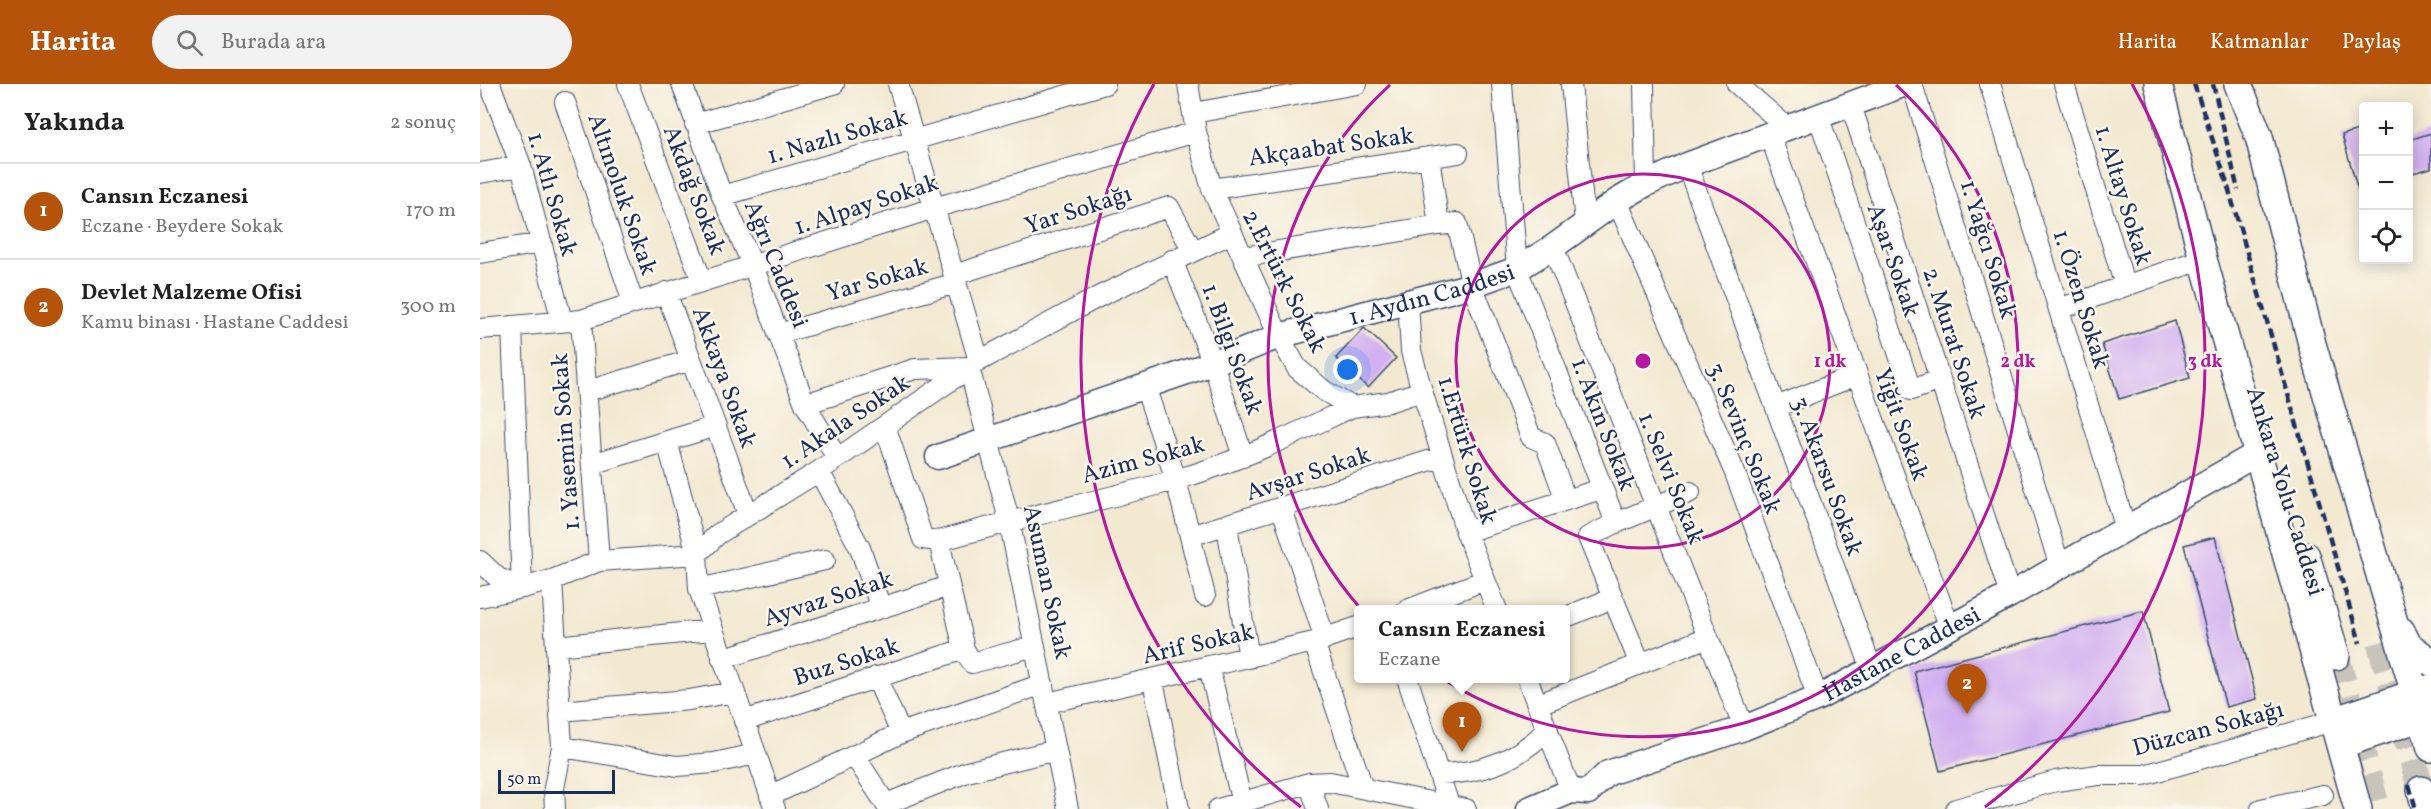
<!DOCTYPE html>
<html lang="tr">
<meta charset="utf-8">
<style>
body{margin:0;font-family:Vollkorn,serif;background:#f2f2f2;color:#222}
.controls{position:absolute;right:18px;top:18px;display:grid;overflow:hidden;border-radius:6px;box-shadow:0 3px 15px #0003}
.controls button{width:54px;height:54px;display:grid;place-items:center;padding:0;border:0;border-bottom:2px solid #e0e0e0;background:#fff;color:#222;font:30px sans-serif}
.scale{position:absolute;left:18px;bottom:15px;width:117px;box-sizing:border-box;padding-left:6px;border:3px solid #1b2f5e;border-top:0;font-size:16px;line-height:21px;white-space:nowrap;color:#1b2f5e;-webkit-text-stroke:4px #fbf7ec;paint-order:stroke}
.you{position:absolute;left:868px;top:286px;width:21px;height:21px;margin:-15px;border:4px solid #fff;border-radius:50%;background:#1a73e8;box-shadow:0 0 0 9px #1a73e833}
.badge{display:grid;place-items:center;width:39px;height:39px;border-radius:50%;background:#b45309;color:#fff;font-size:20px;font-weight:700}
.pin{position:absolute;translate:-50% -50px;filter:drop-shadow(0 2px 3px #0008)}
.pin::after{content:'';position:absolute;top:32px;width:21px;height:18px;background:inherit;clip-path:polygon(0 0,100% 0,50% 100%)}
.popup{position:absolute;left:874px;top:521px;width:216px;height:78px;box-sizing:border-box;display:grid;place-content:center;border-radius:6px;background:#fff;filter:drop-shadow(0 2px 4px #0005);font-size:20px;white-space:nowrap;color:#767676}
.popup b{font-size:22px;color:#222}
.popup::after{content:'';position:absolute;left:50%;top:100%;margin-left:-12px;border:12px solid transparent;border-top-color:#fff}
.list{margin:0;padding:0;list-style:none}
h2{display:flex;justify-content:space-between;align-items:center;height:78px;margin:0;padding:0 24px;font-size:26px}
h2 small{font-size:20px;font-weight:400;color:#767676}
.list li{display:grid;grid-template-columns:39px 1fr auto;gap:18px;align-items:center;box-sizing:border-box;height:96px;padding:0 24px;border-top:2px solid #e0e0e0}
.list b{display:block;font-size:22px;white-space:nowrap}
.list p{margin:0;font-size:20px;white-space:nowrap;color:#767676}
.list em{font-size:20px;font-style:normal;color:#767676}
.icon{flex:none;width:33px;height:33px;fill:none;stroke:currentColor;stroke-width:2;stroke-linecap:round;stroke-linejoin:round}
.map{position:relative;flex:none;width:1951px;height:725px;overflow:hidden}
header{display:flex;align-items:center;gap:36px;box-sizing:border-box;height:84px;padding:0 30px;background:#b45309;color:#fff}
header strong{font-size:28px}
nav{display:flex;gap:33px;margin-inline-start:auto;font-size:21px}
.search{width:420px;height:54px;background:#f2f2f2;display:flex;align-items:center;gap:15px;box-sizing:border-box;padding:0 21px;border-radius:33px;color:#767676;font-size:22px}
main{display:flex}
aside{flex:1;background:#fff}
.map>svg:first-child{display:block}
.building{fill:#d2b0f1}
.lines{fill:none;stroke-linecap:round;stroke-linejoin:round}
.highway-tunnel{stroke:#c8c4ba;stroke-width:27;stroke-dasharray:27 14;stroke-linecap:butt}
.minor-casing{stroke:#3b4b6f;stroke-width:22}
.major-casing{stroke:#3b4b6f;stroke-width:27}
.highway-casing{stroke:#3b4b6f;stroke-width:30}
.minor{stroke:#fff;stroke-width:20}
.major{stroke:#fff;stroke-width:24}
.highway{stroke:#fff;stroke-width:27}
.rail{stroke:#1b2f5e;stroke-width:4.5;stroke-dasharray:9 4.5;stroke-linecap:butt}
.ring{fill:none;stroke:#b5179e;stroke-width:3}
.labels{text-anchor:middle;stroke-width:5;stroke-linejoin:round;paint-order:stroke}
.street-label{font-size:24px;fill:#1b2f5e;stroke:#fbf7ec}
.centre{fill:#b5179e;stroke:#fbf7ec;stroke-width:3}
.ring-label{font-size:18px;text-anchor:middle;font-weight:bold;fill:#b5179e;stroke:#fbf7ec;stroke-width:5;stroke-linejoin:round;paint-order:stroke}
</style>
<header>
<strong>Harita</strong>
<div class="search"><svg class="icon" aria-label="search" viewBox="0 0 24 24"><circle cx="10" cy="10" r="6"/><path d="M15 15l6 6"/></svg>Burada ara</div>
<nav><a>Harita</a><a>Katmanlar</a><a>Paylaş</a></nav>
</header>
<main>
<aside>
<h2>Yakında<small>2 sonuç</small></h2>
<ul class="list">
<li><span class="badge">1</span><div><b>Cansın Eczanesi</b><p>Eczane · Beydere Sokak</p></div><em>170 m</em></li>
<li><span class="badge">2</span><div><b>Devlet Malzeme Ofisi</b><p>Kamu binası · Hastane Caddesi</p></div><em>300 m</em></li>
</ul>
</aside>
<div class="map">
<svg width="1951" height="725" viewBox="0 0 1951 725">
<rect width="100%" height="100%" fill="#fbf7ec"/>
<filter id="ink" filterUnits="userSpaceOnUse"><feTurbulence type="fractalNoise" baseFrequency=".0167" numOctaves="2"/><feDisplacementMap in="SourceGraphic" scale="12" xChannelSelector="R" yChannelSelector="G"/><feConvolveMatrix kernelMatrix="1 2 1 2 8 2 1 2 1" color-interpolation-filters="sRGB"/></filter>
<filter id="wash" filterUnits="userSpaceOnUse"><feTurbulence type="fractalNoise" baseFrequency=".008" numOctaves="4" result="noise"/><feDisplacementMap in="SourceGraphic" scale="24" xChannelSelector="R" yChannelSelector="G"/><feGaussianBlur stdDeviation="1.35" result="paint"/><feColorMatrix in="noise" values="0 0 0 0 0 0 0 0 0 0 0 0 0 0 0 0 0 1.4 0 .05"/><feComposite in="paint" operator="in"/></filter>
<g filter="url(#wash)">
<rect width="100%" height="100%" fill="#f3e9d1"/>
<g id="blocks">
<path class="building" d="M1884,44v68l-4,1 -18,-62z
M1951,49v35l-22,6v-34z
M1695,237l15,57 -71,21 -17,-55z
M884,244l32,30 -28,30 -32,-30z
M1735,453l42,162 -31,8 -42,-162z
M1663,527l26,101 -229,59 -26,-100z"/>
</g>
</g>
<g filter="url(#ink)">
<use href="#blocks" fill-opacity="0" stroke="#3b4b6f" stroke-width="1.5"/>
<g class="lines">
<path class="highway-tunnel" d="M1900,558l41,148
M1856,572l39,145"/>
<defs>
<path id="minor" d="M10,0l31,82 41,155
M148,0l74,197
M202,0l40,112 31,70 52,138 32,54
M418,0l81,277
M708,0l8,48 16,57 67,147 18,32 26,22 29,17 36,-5 34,-11
M1022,0l15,185 99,254 74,-31
M1091,0l14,139
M1164,0l2,100
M1257,0l52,45
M1432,0l148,483
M1510,0l136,445
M1584,0l61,202
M85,18l68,200
M1371,21l159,490
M713,29l164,-29
M1339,34l92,272 29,-10
M215,40l139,-40
M1290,52l180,492
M949,73l10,68 18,-2 15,62 59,152 14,6 21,57
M1207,81l185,505
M0,89l41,-7
M732,105l246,-36
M242,112l383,-112
M1137,117l118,272 83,225
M1073,163l191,481
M0,169l62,-10
M763,173l196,-32
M692,176l41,103 30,94
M474,191l215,-68 24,44
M186,208l82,222
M928,217l3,50 11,40 44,141 31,78
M1579,225l144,-50
M101,236l18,241
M0,245l101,-9 353,-112 262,-76
M298,250l178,-51
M665,302l31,94 29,116
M107,307l104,-31
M325,320l110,-35 54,-2 40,153 59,289
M1296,323l81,-32
M405,342l38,113 16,2 25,108 8,14 63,-17
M187,357l30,113 2,35 76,220
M112,380l124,-38
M339,387l41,77 21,60
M802,425l43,130
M1136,439l-28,14 52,127
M747,442l22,132
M986,448l135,-43
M710,452l251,-79
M459,457c78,-23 157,-39 236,-61 61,-17 119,-46 177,-73
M0,477l18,17 24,10 30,-8 47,-19 98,-7 21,-20 101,-63 160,-110 121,-65 132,-63
M72,496l10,167 -8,41 1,21
M219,505l126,-29
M0,513l42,-9 -10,-262
M927,526l78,-30
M1086,533l47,-19
M834,558l49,146
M76,562l155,-16
M242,575l227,-73
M729,583l33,136
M396,593l25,56
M927,594l42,127
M1047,594l44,113
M673,597l26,128
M567,619l267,-61 44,-15
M1059,620l169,-67
M80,627l129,-11 45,-8
M264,637l220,-72
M82,663l115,19 37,-3 42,-9
M374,671l35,54
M960,690c44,-1 77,-14 108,-45
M829,699l9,26
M290,712l131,-63 142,-49
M406,720l81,-32 88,-22
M738,725l91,-26 21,-1 136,27
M1476,725l100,-28 42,-6h46l189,-54
M1781,725l62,-14"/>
<g id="major">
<path id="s1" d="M458,373l275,-94 66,-27 193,-51 45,-16 36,-22 64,-46 29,-17 41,-19 218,-81"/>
<path id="s2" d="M1049,725l42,-18 17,1 20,-19 136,-45 74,-30 192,-103 248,-142"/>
</g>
<path id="highway" d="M1678,0l45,175 155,550
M1758,0l21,53 53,207 119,404
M1826,472l30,100
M1921,547l7,14 23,17
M1853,637l98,-33
M1860,661l91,-31
M1941,706l5,19"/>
</defs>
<use href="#minor" class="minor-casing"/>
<use href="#major" class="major-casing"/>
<use href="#highway" class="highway-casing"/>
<use href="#minor" class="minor"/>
<use href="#major" class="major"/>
<use href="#highway" class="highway"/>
<path class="rail" d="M1714,0l32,96 134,463
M1733,0l25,106
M1929,701l7,24"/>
</g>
</g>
<g class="ring">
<circle cx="1163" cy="277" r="187"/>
<path d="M1416 1A375 375 0 1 1 910 1"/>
<path d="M821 723A562 562 0 0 1 674 0M1652 0A562 562 0 0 1 1505 723"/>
</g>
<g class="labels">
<g class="street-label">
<text transform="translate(357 52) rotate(-16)" y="8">1. Nazlı Sokak</text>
<text transform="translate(851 62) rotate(-8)" y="8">Akçaabat Sokak</text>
<text transform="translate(215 106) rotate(69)" y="8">Akdağ Sokak</text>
<text transform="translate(73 110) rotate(74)" y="8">1. Atlı Sokak</text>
<text transform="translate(143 110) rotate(71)" y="8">Altınoluk Sokak</text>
<text transform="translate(1644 111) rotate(73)" y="8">1. Altay Sokak</text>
<text transform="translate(386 120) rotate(-18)" y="8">1. Alpay Sokak</text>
<text transform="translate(598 125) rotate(-18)" y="8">Yar Sokağı</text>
<text transform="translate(1509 165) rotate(73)" y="8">1. Yağcı Sokak</text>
<text transform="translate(1414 176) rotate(71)" y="8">Aşar Sokak</text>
<text transform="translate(297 180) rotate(68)" y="8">Ağrı Caddesi</text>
<text transform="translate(397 195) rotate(-16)" y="8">Yar Sokak</text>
<text transform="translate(805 197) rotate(63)" y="8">2.Ertürk Sokak</text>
<text dy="8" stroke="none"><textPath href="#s1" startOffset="520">1. Aydın Caddesi</textPath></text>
<text transform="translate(1602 215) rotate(73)" y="8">1. Özen Sokak</text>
<text transform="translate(1475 259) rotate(72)" y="8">2. Murat Sokak</text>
<text transform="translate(753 265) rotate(70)" y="8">1. Bilgi Sokak</text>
<text transform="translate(245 293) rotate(70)" y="8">Akkaya Sokak</text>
<text transform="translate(365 337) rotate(-34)" y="8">1. Akala Sokak</text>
<text transform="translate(1124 340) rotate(69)" y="8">1. Akın Sokak</text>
<text transform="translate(1422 340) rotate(70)" y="8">Yiğit Sokak</text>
<text transform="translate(1265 354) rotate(68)" y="8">3. Sevinç Sokak</text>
<text transform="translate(85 358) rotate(-94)" y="8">1. Yasemin Sokak</text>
<text transform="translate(988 366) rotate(73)" y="8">1.Ertürk Sokak</text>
<text transform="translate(663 375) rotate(-15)" y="8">Azim Sokak</text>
<text transform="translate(828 389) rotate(-18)" y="8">Avşar Sokak</text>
<text transform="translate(1348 392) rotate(70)" y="8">3. Akarsu Sokak</text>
<text transform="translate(1192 394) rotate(68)" y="8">1. Selvi Sokak</text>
<text transform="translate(1806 407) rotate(73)" y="8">Ankara Yolu Caddesi</text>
<text transform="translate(568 498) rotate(78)" y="8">Asuman Sokak</text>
<text transform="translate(348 514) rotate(-18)" y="8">Ayvaz Sokak</text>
<text transform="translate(718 559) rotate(-13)" y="8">Arif Sokak</text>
<text dy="8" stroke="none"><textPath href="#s2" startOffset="408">Hastane Caddesi</textPath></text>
<text transform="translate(366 577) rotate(-18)" y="8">Buz Sokak</text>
<text transform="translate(1728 644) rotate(-15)" y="8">Düzcan Sokağı</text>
</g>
</g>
<circle cx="1163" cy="277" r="9" class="centre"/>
<g class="ring-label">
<text x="1350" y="283">1 dk</text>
<text x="1538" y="283">2 dk</text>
<text x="1725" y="283">3 dk</text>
</g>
</svg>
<div class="controls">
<button>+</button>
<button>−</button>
<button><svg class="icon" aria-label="locate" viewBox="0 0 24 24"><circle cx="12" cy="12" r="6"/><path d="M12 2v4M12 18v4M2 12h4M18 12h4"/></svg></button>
</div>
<div class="scale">50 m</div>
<div class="you"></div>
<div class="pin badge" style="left:982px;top:668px">1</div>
<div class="popup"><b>Cansın Eczanesi</b>Eczane</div>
<div class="pin badge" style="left:1487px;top:630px">2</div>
</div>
</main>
